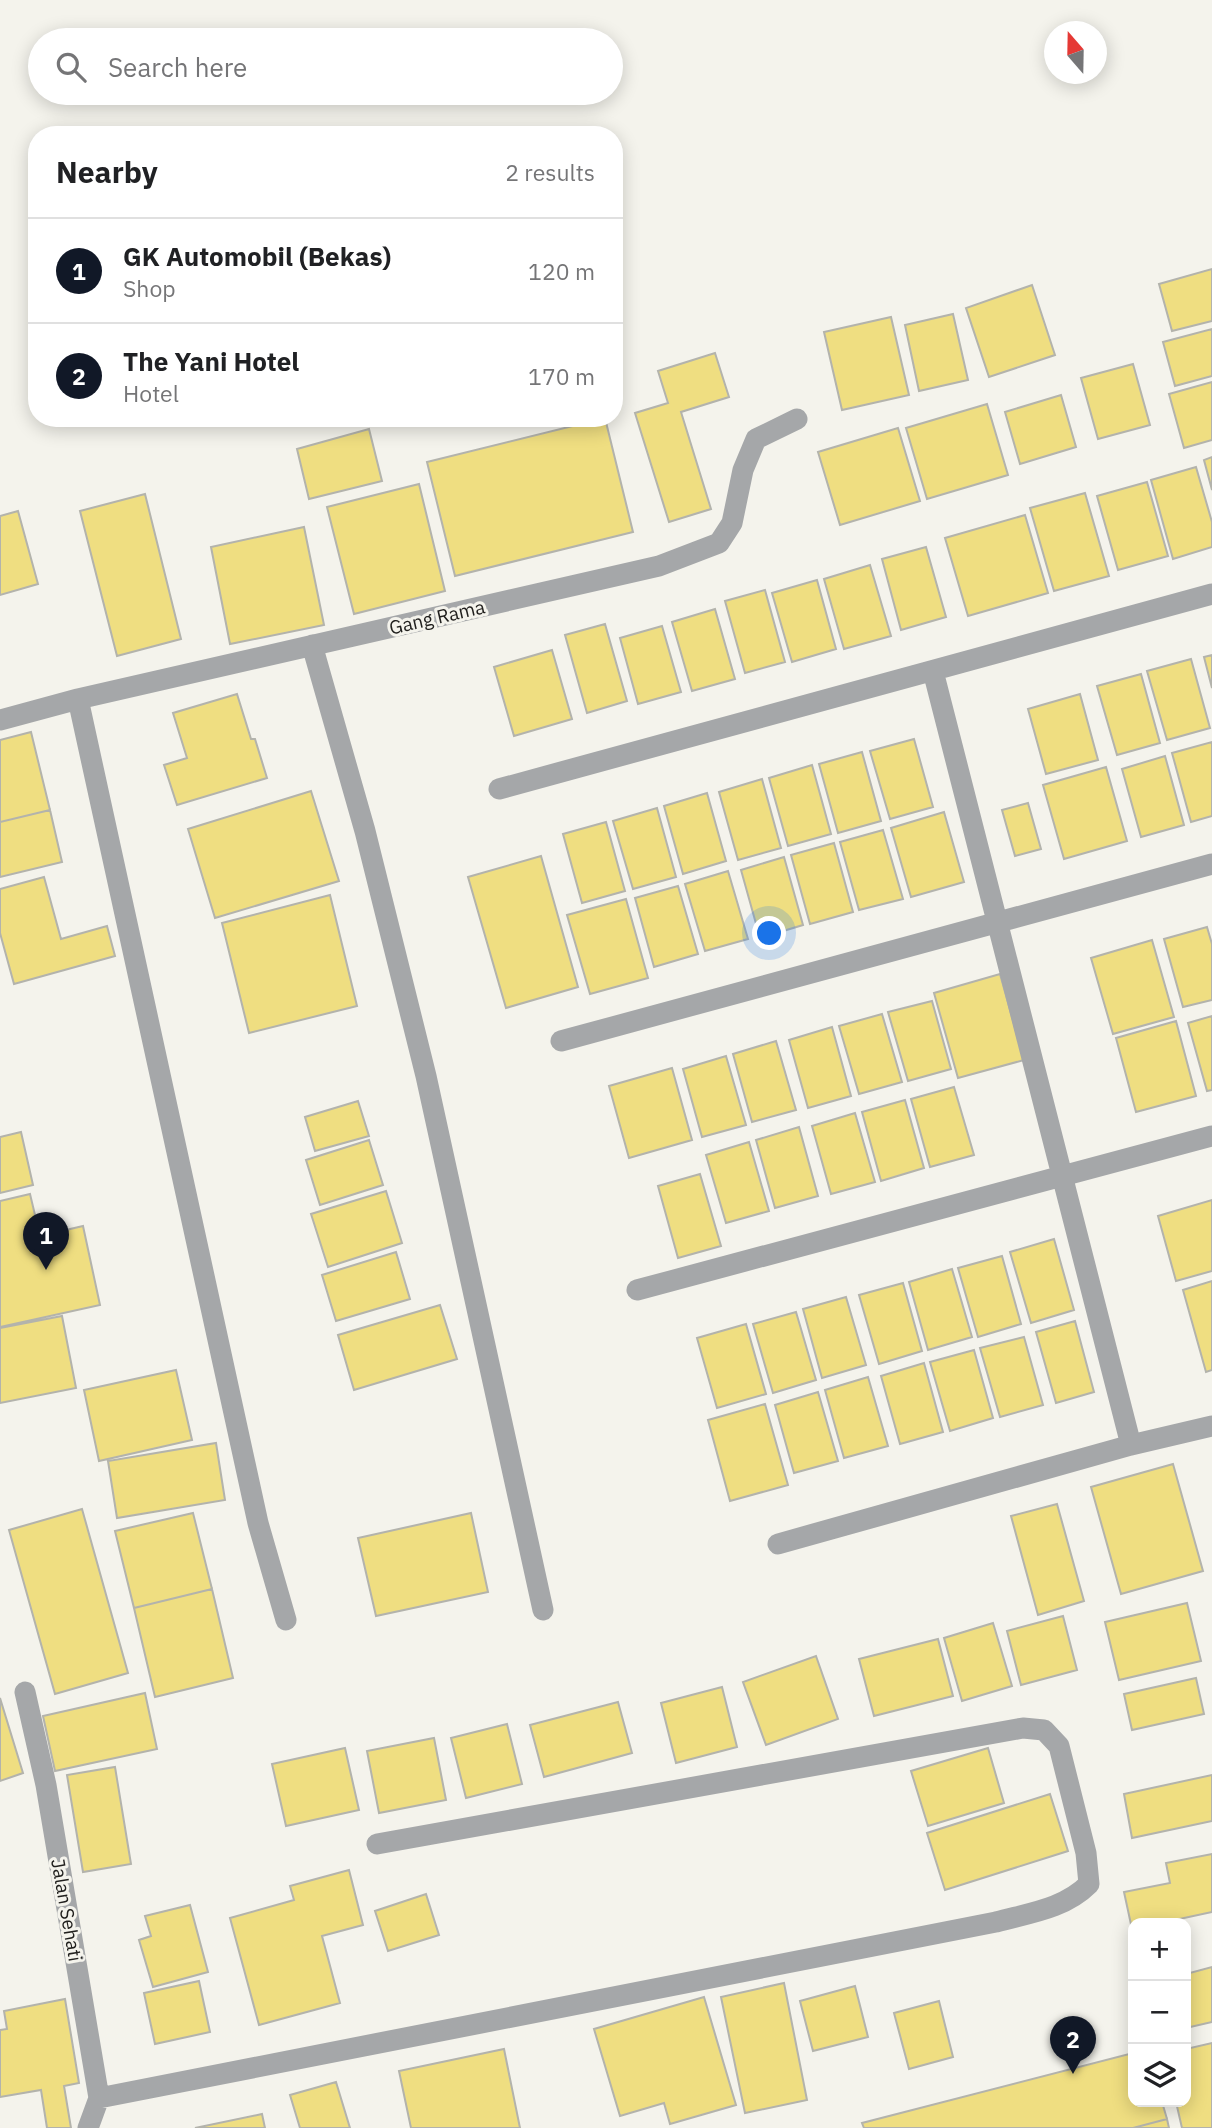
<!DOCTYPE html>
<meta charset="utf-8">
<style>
body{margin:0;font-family:"IBM Plex Sans",sans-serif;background:#f6f6f6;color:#202124}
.controls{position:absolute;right:21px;bottom:21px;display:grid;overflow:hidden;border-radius:14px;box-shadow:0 4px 18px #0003}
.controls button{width:63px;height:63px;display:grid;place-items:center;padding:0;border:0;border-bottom:2px solid #e0e0e0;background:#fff;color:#202124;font:35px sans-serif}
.compass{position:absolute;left:1044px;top:21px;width:63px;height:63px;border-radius:50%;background:#fff;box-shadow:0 4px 18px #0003;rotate:340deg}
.you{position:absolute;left:770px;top:934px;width:24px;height:24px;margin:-18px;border:5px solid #fff;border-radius:50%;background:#1a73e8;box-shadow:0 0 0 10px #1a73e833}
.badge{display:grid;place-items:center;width:46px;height:46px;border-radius:50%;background:#111827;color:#fff;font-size:23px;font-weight:700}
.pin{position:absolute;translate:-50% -58px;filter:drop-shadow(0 2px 4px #0008)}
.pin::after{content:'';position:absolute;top:37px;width:24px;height:21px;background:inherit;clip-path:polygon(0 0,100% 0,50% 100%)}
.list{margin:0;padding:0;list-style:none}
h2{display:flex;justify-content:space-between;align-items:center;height:91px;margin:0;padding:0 28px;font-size:30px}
h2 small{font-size:23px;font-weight:400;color:#757577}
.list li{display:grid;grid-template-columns:46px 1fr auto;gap:21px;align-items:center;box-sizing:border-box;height:105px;padding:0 28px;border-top:2px solid #e0e0e0}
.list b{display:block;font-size:26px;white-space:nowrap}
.list p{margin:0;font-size:23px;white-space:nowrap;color:#757577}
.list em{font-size:23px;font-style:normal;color:#757577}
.icon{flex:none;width:38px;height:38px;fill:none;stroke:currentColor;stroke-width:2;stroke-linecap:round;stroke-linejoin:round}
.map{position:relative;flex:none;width:1212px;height:2128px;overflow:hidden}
.search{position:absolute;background:#fff;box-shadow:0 4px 18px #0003;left:28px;top:28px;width:595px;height:77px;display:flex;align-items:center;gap:18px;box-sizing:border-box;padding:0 24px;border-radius:38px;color:#757577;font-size:26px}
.panel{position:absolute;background:#fff;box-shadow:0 4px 18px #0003;left:28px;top:126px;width:595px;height:301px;border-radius:28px}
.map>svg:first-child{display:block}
.building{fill:#efde81;stroke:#b3b3ac;stroke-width:2}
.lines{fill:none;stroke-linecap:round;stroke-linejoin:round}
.minor{stroke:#a5a7a9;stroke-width:21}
.labels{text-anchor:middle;stroke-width:6;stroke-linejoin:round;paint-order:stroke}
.street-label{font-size:19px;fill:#21201e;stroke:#f4f3ec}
</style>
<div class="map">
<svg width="1212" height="2128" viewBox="0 0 1212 2128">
<rect width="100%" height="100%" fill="#f4f3ec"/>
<path class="building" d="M1212,269v52l-40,10 -13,-47z
M1032,285l23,70 -66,22 -23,-69z
M953,314l15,66 -49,11 -14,-66z
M891,317l18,78 -67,15 -18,-78z
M1212,329v47l-37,10 -12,-44z
M715,353l14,44 -48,15 30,97 -42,13 -34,-109 33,-10 -10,-32z
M1133,364l17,61 -52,14 -17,-61z
M1212,382v58l-28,8 -15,-54z
M1061,395l15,52 -56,17 -15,-52z
M987,404l21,71 -81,24 -21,-71z
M605,418l28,114 -178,44 -28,-114z
M898,428l22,73 -80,24 -22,-73z
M369,429l13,52 -73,18 -12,-50z
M1212,457v33l-8,-30z
M1196,467l16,55v25l-39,12 -22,-79z
M1147,482l21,74 -50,14 -21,-74z
M419,484l26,107 -91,23 -27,-107z
M1085,493l24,83 -55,15 -24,-83z
M145,494l36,145 -64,17 -37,-145z
M18,511l20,73 -38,11v-79z
M1025,515l23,78 -80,23 -23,-78z
M304,527l20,98 -94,19 -19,-97z
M926,547l20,70 -45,13 -19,-71z
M870,565l21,71 -47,13 -20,-70z
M817,580l19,69 -44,13 -20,-69z
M765,590l20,72 -40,11 -20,-72z
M715,609l20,70 -43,12 -20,-69z
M605,624l22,77 -40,12 -22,-78z
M662,626l19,66 -43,12 -18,-66z
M552,650l20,69 -58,17 -20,-69z
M1212,655v33l-8,-31z
M1191,659l19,69 -43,12 -20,-69z
M1141,674l19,69 -43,12 -20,-69z
M237,694l14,45h4l12,39 -90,27 -13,-40 23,-7 -14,-45z
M1080,694l18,66 -52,14 -18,-65z
M31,732l19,78 -50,12v-82z
M914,739l19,68 -43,12 -20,-68z
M1212,742v74l-21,6 -19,-69z
M862,752l19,69 -43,12 -19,-69z
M1165,756l19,69 -43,12 -19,-68z
M812,765l19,69 -43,12 -19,-68z
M1106,767l21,74 -63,18 -21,-74z
M762,779l19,69 -43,12 -19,-68z
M311,791l28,90 -124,37 -27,-89z
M707,793l19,68 -43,13 -19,-68z
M1028,803l13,46 -26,7 -13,-46z
M657,808l19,69 -43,12 -20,-68z
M50,810l12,52 -62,15v-55z
M944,812l20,70 -53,15 -20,-69z
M606,822l19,69 -43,12 -19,-69z
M883,830l20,69 -44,11 -19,-68z
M834,843l19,69 -43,12 -19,-69z
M541,856l37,131 -72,21 -38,-131z
M784,857l19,68 -43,13 -19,-68z
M728,871l20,68 -43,12 -20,-67z
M44,877l17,62 46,-13 8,30 -101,28 -14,-51v-44z
M678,886l20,68 -44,13 -19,-69z
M330,895l27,111 -108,27 -27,-110z
M626,899l22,79 -58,16 -23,-79z
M1207,927l5,17v56l-29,7 -19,-68z
M1152,940l22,77 -61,17 -22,-76z
M1000,974l24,86 -66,18 -24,-85z
M932,1001l19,68 -43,12 -20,-69z
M882,1014l20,68 -43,12 -20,-68z
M1212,1016v74l-5,1 -19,-68z
M1176,1021l20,75 -60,16 -20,-74z
M832,1027l19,69 -43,12 -19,-68z
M776,1041l20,69 -44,12 -19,-68z
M726,1056l20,69 -44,12 -19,-68z
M672,1068l20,72 -63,18 -20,-72z
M954,1087l20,68 -44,12 -19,-68z
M905,1100l19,68 -43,13 -19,-69z
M358,1101l11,35 -54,15 -10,-34z
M855,1113l20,69 -44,12 -19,-68z
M799,1127l19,69 -43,12 -19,-68z
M21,1132l12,53 -33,8v-56z
M369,1140l14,45 -63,20 -14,-45z
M749,1142l20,69 -43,12 -20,-68z
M700,1174l21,72 -43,12 -20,-72z
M386,1191l16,52 -74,24 -17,-53z
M30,1194l10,42 43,-10 17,79 -100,22v-126z
M1212,1200v71l-36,10 -18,-65z
M1054,1239l20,71 -43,13 -21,-71z
M396,1252l14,47 -74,22 -14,-46z
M1002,1256l19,68 -43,13 -20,-69z
M952,1269l20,68 -44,13 -19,-68z
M1212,1281v89l-6,2 -23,-82z
M903,1283l19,68 -43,13 -20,-69z
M846,1297l20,68 -44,13 -19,-69z
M440,1305l17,54 -103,31 -16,-55z
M796,1312l20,68 -43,13 -20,-69z
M62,1316l14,72 -76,15v-75z
M1075,1321l19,71 -38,11 -20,-71z
M746,1324l20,70 -49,14 -20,-70z
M1024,1337l19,68 -43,12 -20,-69z
M974,1350l19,68 -43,13 -20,-69z
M924,1363l19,69 -43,12 -19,-68z
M176,1370l16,70 -93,21 -15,-71z
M868,1377l20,69 -44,12 -19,-68z
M818,1392l20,69 -44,12 -19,-68z
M765,1404l23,81 -58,16 -22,-81z
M216,1443l9,57 -108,18 -9,-57z
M1173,1464l30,107 -82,23 -30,-107z
M1057,1504l27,97 -46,14 -27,-99z
M82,1509l46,164 -73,21 -46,-164z
M193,1513l19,76 -78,19 -19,-77z
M471,1513l17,79 -112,24 -18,-78z
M212,1589l21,89 -78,19 -21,-89z
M1187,1603l14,58 -82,19 -14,-58z
M1063,1616l14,54 -56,15 -14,-54z
M993,1623l19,63 -50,15 -18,-63z
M938,1639l15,57 -79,20 -15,-57z
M816,1656l22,63 -72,26 -23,-63z
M1196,1678l8,36 -72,16 -8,-36z
M722,1687l15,60 -61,16 -15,-60z
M145,1693l12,56 -102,22 -12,-55z
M0,1698l23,75 -23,8z
M618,1702l14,51 -88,24 -14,-52z
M507,1724l15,60 -56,14 -15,-60z
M434,1738l12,62 -67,13 -12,-62z
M345,1748l14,62 -73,16 -14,-62z
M988,1748l16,55 -76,23 -17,-55z
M115,1767l16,97 -48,8 -16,-97z
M1212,1775v46l-80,17 -8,-44z
M1050,1794l18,57 -123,39 -18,-57z
M1212,1854v58l-51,11h-28l-1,6 -8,-37 46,-9 -4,-20z
M349,1870l14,55 -41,11 18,67 -81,22 -29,-107 64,-18 -4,-14z
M426,1894l13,41 -51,16 -13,-40z
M190,1905l18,67 -55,15 -14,-47 12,-4 -6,-20z
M1212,1967v55l-26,6v-54z
M199,1981l11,51 -55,12 -11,-51z
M784,1983l23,117 -62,13 -24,-116z
M855,1986l13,51 -55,14 -13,-50z
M704,1997l32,108 -66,19 -6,-21 -44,13 -26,-87z
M65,1999l14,84 -15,3 7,42h-24l-6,-38 -41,7v-67l7,-1 -3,-18z
M939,2001l14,56 -44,12 -15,-56z
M1212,2043v85h-30l-6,-26h10v-53z
M504,2049l16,79h-109l-12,-57z
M1133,2053v49h29l5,17 -34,9h-269l-2,-5z
M336,2082l14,46h-50l-10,-33z
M262,2114l3,14h-70z
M1167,2119l2,9h-36z"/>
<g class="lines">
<path class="minor" d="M312,645l53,186 61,245 117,534
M933,671l198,774
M78,699l180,824 28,97
M0,720l78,-21 581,-133 60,-23 13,-20 11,-53 13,-31 41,-20
M499,789l713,-195
M561,1041l651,-177
M637,1290l575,-154
M778,1544l353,-99 81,-19
M25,1692l21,93 53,313 -11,30
M99,2098l897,-176c33,-9 68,-13 93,-38l-3,-31 -27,-107 -15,-16 -21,-2 -646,116"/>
</g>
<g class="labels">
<g class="street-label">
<text transform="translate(437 617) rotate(-13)" y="7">Gang Rama</text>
<text transform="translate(67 1910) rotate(80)" y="7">Jalan Sehati</text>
</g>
</g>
</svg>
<div class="controls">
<button>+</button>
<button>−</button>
<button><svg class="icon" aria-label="layers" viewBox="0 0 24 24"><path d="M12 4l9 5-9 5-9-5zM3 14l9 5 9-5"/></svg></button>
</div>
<svg class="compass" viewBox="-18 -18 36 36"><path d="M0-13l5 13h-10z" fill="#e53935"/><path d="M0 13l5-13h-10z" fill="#757577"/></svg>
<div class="you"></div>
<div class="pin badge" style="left:46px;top:1270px">1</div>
<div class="pin badge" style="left:1073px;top:2074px">2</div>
<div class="search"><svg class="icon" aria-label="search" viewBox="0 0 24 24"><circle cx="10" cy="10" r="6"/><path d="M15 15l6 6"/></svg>Search here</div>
<section class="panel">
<h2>Nearby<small>2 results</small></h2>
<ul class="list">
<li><span class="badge">1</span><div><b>GK Automobil (Bekas)</b><p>Shop</p></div><em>120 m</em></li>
<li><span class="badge">2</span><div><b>The Yani Hotel</b><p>Hotel</p></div><em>170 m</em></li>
</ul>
</section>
</div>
